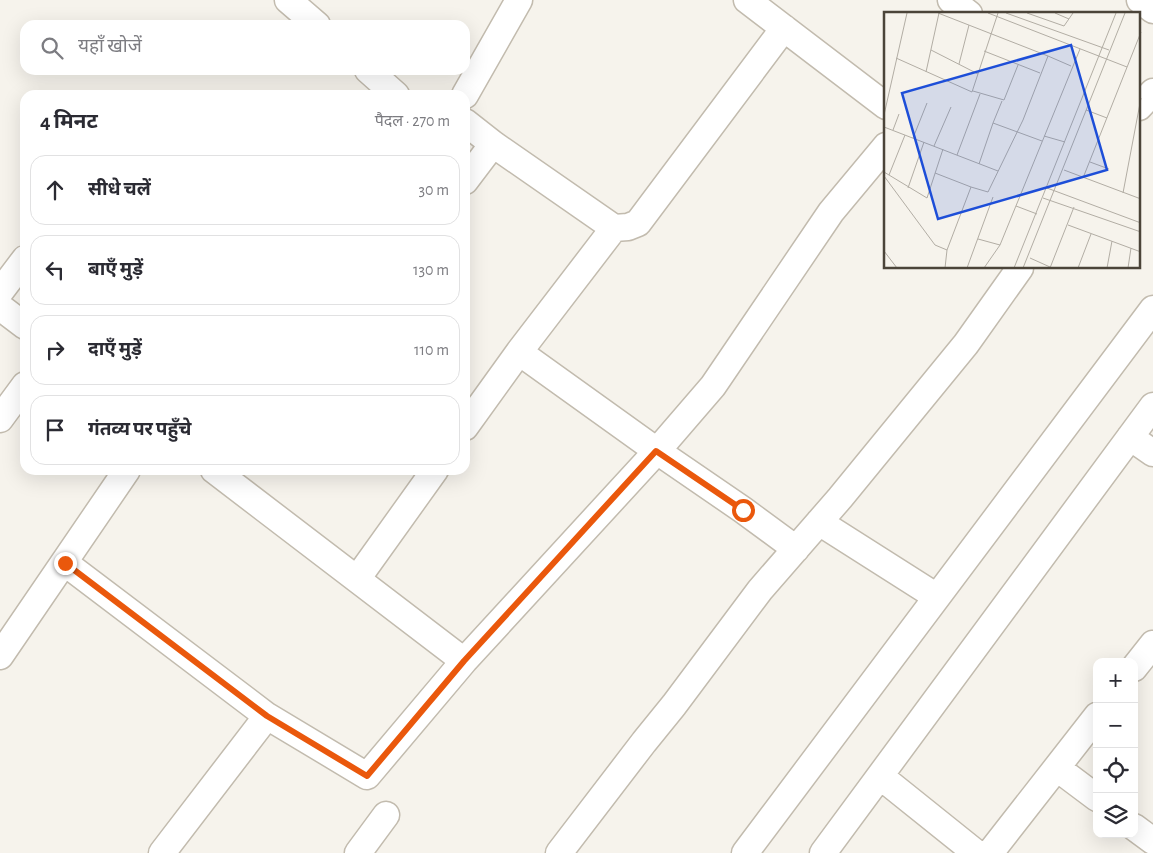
<!DOCTYPE html>
<html lang="hi">
<meta charset="utf-8">
<style>
body{margin:0;font-family:"Alegreya Sans","Noto Sans Devanagari",sans-serif;background:#f7f7f7;color:#2b2b33}
.controls{position:absolute;right:15px;bottom:15px;display:grid;overflow:hidden;border-radius:10px;box-shadow:0 5px 20px #0002}
.controls button{width:45px;height:45px;display:grid;place-items:center;padding:0;border:0;border-bottom:1px solid #e1e1e2;background:#fff;color:#2b2b33;font:25px sans-serif}
.stop{position:absolute;width:15px;height:15px;margin:-11px;border:4px solid #ea580c;border-radius:50%;background:#fff}
.stop.end{background:#ea580c;border-color:#fff;box-shadow:0 1px 5px #0008}
.list{margin:0;padding:0;list-style:none}
h2{display:flex;justify-content:space-between;align-items:center;height:65px;margin:0;padding:0 20px;font-size:21px}
h2 small{font-size:16px;font-weight:400;color:#7c7c81}
.list li{display:grid;grid-template-columns:32px 1fr auto;gap:15px;align-items:center;box-sizing:border-box;height:70px;margin:0 10px 10px;padding:0 10px;border:1px solid #e1e1e2;border-radius:15px}
.list b{display:block;font-size:19px;white-space:nowrap}
.list em{font-size:16px;font-style:normal;color:#7c7c81}
.icon{flex:none;width:28px;height:28px;fill:none;stroke:currentColor;stroke-width:2;stroke-linecap:round;stroke-linejoin:round}
.map{position:relative;flex:none;width:1153px;height:853px;overflow:hidden}
.search{position:absolute;background:#fff;box-shadow:0 5px 20px #0002;left:20px;top:20px;width:450px;height:55px;display:flex;align-items:center;gap:12px;box-sizing:border-box;padding:0 18px;border-radius:15px;color:#7c7c81;font-size:19px}
.panel{position:absolute;background:#fff;box-shadow:0 5px 20px #0002;left:20px;top:90px;width:450px;height:385px;border-radius:15px}
.map>svg:first-child{display:block}
.lines{fill:none;stroke-linecap:round;stroke-linejoin:round}
.minor-casing{stroke:#c2bbae;stroke-width:29}
.minor{stroke:#fff;stroke-width:26}
.route{stroke:#ea580c;stroke-width:6}
.inset-road{fill:none;stroke:#b2ada4;stroke-width:1}
.view{fill:#1d4ed8;fill-opacity:0.15;stroke:#1d4ed8;stroke-width:2.5}
.inset-edge{fill:none;stroke:#4b4439;stroke-width:2.5}
</style>
<div class="map">
<svg width="1153" height="853" viewBox="0 0 1153 853">
<rect width="100%" height="100%" fill="#f6f3ec"/>
<g class="lines">
<defs>
<path id="minor" d="M288,0l29,25
M747,0l139,106
M951,0l18,14
M1140,0l13,10
M368,70l28,25
M465,95l54,-95
M1139,107l14,-15
M465,122l28,22 121,84 14,-1 10,-4 146,-195
M465,181l28,-37
M614,228l-95,124 138,99 86,59 53,39
M0,292l25,-33
M0,307l25,19
M0,419l25,-34
M465,427l54,-75
M1130,437l23,16
M214,470l250,191
M819,522l118,75
M65,563l202,153
M357,579l78,-109
M0,656l127,-186
M1134,668l19,-24
M1057,768l40,30
M880,776l96,77
M1134,827l19,14
M162,853l105,-137 100,60 97,-115 193,-210 56,-65 118,-174 55,-66
M358,853l28,-38
M559,853l85,-111 30,-37 86,-115 80,-92 126,-154 54,-76
M745,853l408,-544
M823,853l330,-447
M990,853l107,-137"/>
</defs>
<use href="#minor" class="minor-casing"/>
<use href="#minor" class="minor"/>
</g>
<g class="lines">
<path class="route" d="M65,563l202,153 100,60 97,-115 192,-210 87,59"/>
</g>
<g transform="translate(884 12)">
<rect width="256" height="256" fill="#f6f3ec"/>
<path class="inset-road" d="M54,1l110,43M104,1l139,54M122,1l103,37M143,1l37,13 9,-13M171,1l14,6M47,38l47,24M100,39l56,22M12,46l76,34 26,-79M75,52l10,-39M42,60l13,-59M89,79l31,9 14,-35M118,89l-9,22 49,18M202,98l21,8M0,103l23,-102M0,115l114,44M9,118l6,-16M160,124l21,6M29,126l14,-35M50,134l17,-39M73,143l23,-61M206,150l19,7M95,152l14,-41M180,158l77,29M0,160l43,26 16,-49M51,161l36,14M5,163l16,-40M0,164l51,69 12,5M199,166l58,-146M24,176l16,-46M163,176l94,35M239,181l18,-95M159,186l98,34M132,194l21,8M184,213l73,27M94,227l22,6M0,239l13,17M146,246l20,9M61,256l2,-18 24,-63 17,5 35,-72 25,-64 23,10M83,256l26,-71M100,256l16,-23 80,-196M130,256l102,-255M139,256l102,-255M166,256l24,-61M194,256l13,-34M223,256l5,-27M244,256l3,-20"/>
<path class="view" d="M187,33l36,125 -169,49 -36,-126z"/>
<rect width="256" height="256" class="inset-edge"/>
</g>
</svg>
<div class="controls">
<button>+</button>
<button>−</button>
<button><svg class="icon" aria-label="locate" viewBox="0 0 24 24"><circle cx="12" cy="12" r="6"/><path d="M12 2v4M12 18v4M2 12h4M18 12h4"/></svg></button>
<button><svg class="icon" aria-label="layers" viewBox="0 0 24 24"><path d="M12 4l9 5-9 5-9-5zM3 14l9 5 9-5"/></svg></button>
</div>
<div class="stop" style="left:743px;top:510px"></div>
<div class="stop end" style="left:65px;top:563px"></div>
<div class="search"><svg class="icon" aria-label="search" viewBox="0 0 24 24"><circle cx="10" cy="10" r="6"/><path d="M15 15l6 6"/></svg>यहाँ खोजें</div>
<section class="panel">
<h2>4 मिनट<small>पैदल · 270 m</small></h2>
<ul class="list">
<li><svg class="icon" aria-label="ahead" viewBox="0 0 24 24"><path d="M12 20V5M6 11l6-6 6 6"/></svg><div><b>सीधे चलें</b></div><em>30 m</em></li>
<li><svg class="icon" aria-label="left" viewBox="0 0 24 24"><path d="M17 20v-9H6M10 6l-5 5 5 5"/></svg><div><b>बाएँ मुड़ें</b></div><em>130 m</em></li>
<li><svg class="icon" aria-label="right" viewBox="0 0 24 24"><path d="M7 20v-9h11M14 6l5 5-5 5"/></svg><div><b>दाएँ मुड़ें</b></div><em>110 m</em></li>
<li><svg class="icon" aria-label="arrive" viewBox="0 0 24 24"><path d="M6 21V4h12l-3 4 3 4H6"/></svg><div><b>गंतव्य पर पहुँचे</b></div></li>
</ul>
</section>
</div>
